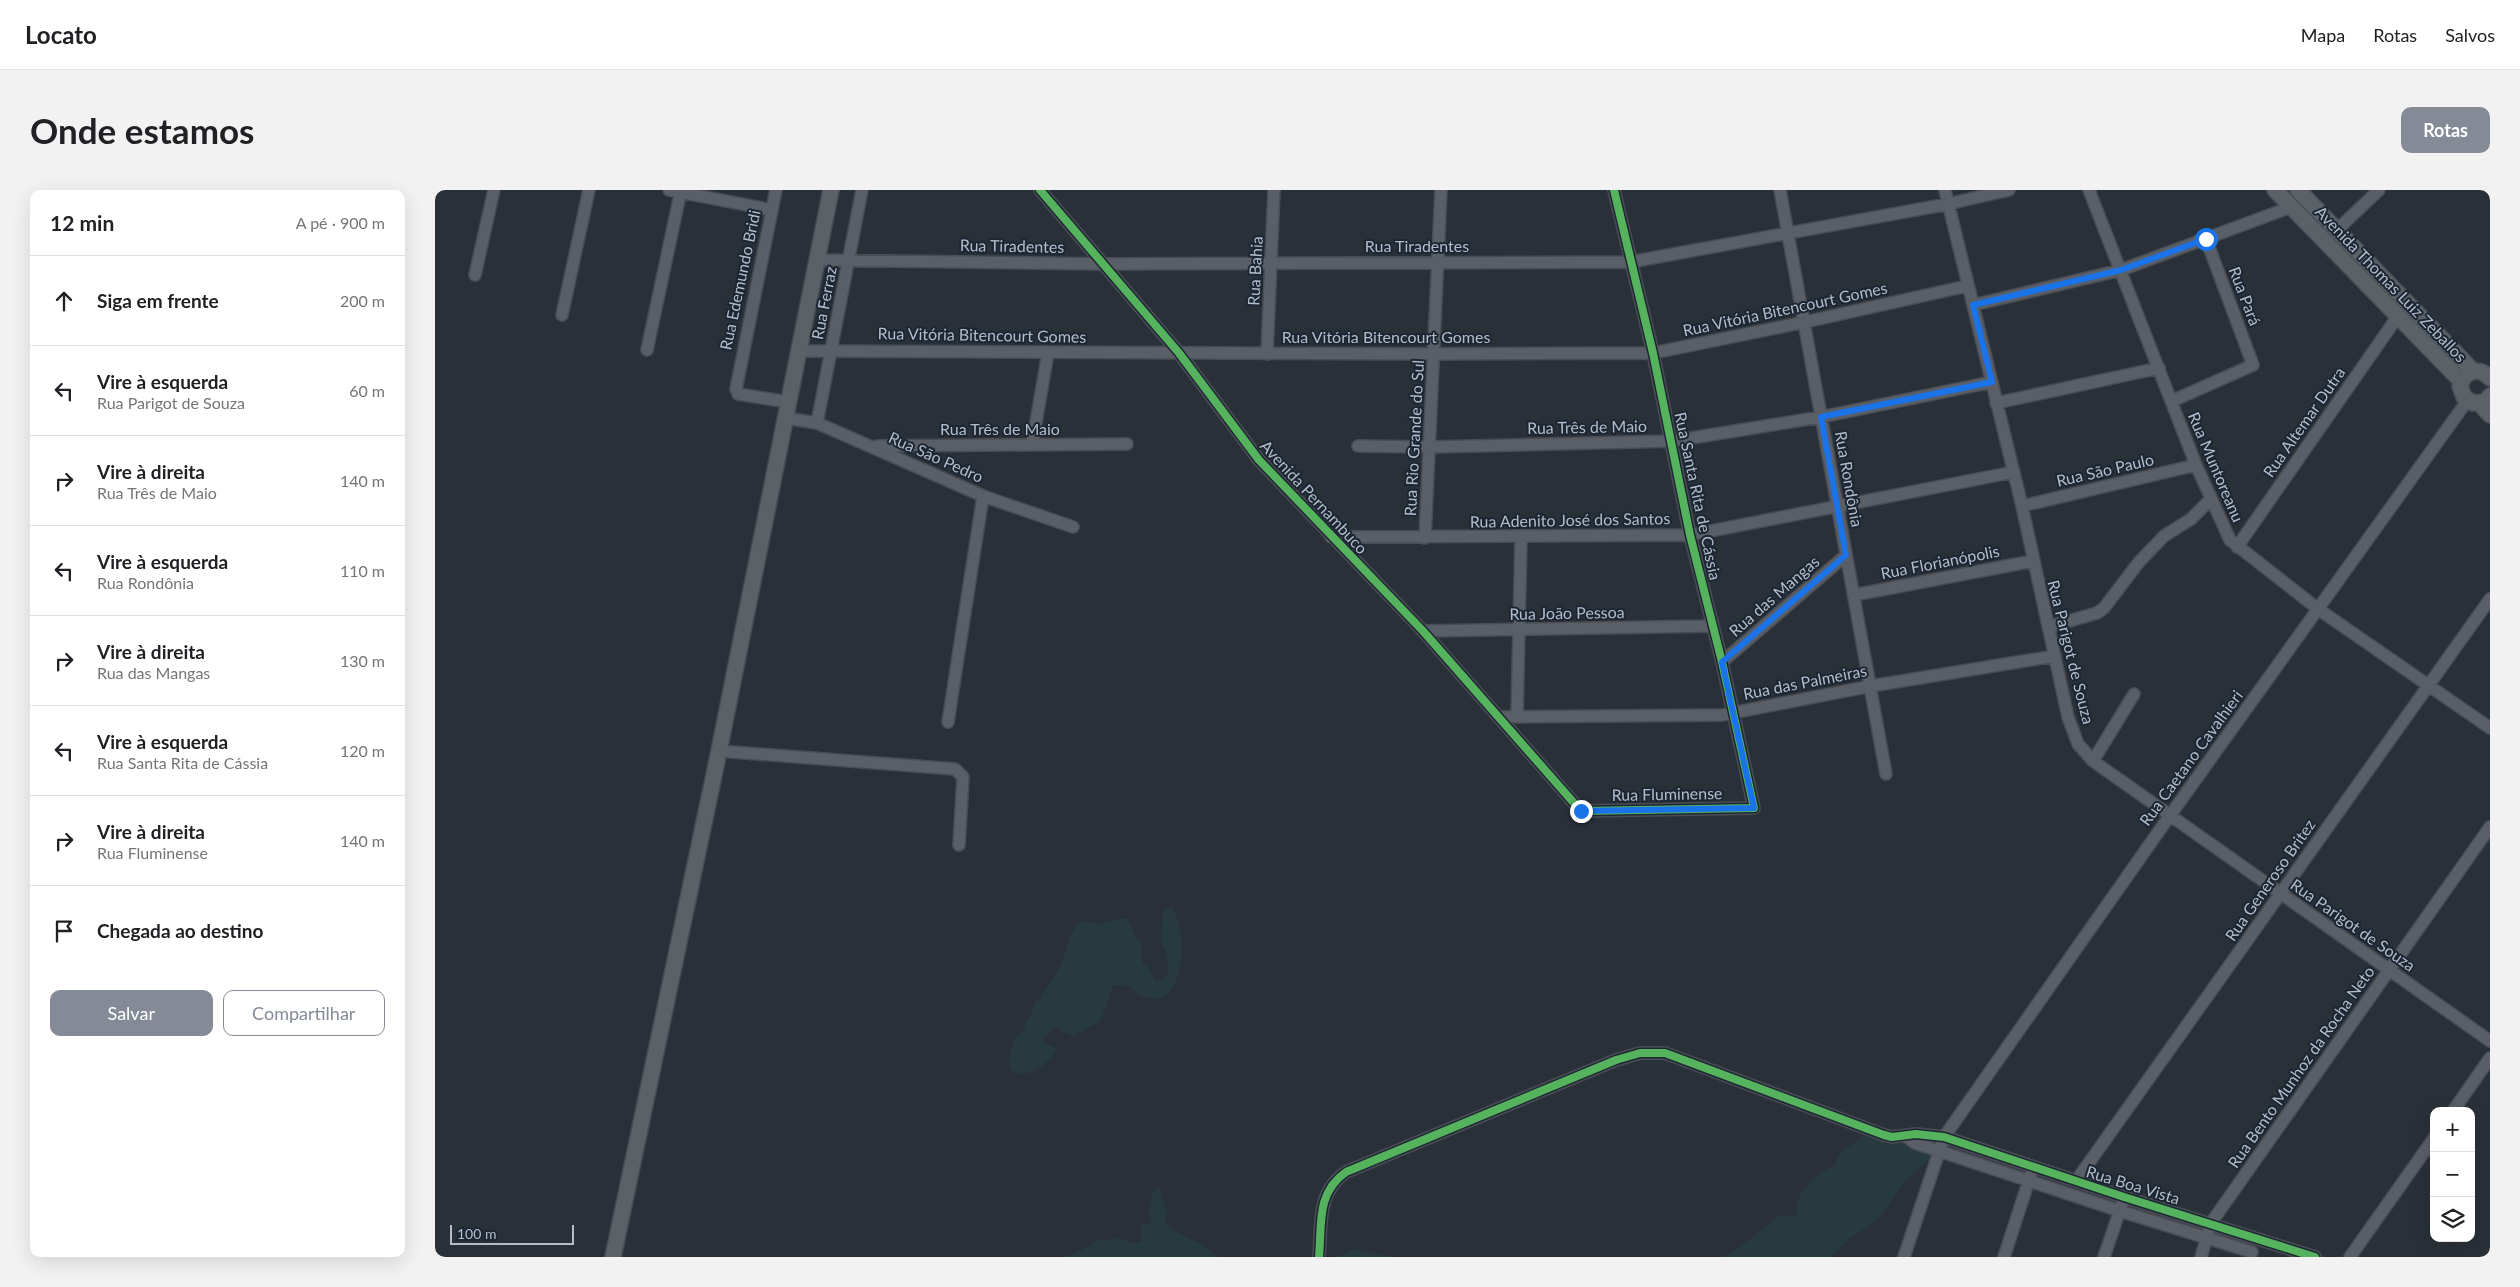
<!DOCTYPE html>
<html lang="pt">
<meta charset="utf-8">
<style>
body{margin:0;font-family:Lato,sans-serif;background:#f2f2f2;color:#202124}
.controls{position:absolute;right:15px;bottom:15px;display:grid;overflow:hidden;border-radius:10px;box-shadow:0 5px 20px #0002}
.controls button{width:45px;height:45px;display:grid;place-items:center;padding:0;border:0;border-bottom:1px solid #e0e0e0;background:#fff;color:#202124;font:25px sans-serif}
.scale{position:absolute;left:15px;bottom:12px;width:124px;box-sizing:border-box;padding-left:5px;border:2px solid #b4bcc9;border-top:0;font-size:14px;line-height:18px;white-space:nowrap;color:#b4bcc9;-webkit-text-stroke:4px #1d2633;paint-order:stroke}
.stop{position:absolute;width:15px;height:15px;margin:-11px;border:4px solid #1a73e8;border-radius:50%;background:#fff}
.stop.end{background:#1a73e8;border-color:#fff;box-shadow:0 1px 5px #0008}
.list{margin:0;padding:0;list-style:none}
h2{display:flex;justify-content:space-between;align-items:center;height:65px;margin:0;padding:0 20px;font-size:21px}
h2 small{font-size:16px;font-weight:400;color:#757577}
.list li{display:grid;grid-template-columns:32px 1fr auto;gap:15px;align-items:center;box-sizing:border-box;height:90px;padding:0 20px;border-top:1px solid #e0e0e0}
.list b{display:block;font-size:19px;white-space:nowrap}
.list p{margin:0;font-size:16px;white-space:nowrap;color:#757577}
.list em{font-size:16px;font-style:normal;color:#757577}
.actions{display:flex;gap:10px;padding:15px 20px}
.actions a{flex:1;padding:11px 0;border:1px solid #848b96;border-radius:10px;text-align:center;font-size:18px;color:#848b96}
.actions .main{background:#848b96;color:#fff}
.icon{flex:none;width:28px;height:28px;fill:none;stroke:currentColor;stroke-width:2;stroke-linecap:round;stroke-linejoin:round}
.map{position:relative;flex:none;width:2055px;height:1067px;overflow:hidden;border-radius:10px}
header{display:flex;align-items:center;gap:30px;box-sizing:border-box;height:70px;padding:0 25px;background:#fff;border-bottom:1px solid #e0e0e0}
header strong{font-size:24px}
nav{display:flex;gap:28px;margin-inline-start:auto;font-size:18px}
.intro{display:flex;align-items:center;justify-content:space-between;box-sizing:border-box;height:120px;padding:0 30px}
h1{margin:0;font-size:35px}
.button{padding:12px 22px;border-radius:10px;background:#848b96;color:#fff;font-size:18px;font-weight:700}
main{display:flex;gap:30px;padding:0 30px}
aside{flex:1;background:#fff;border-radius:10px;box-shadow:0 5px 20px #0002}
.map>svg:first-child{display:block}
.green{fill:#273a3e}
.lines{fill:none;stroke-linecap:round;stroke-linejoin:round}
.minor-casing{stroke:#484c53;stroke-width:14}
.major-casing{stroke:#484c55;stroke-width:18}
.minor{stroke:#5a5e66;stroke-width:11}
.major{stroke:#5c6168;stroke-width:15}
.cycleway-casing{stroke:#1d2633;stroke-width:11}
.cycleway{stroke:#56b35d;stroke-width:8}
.route{stroke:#1a73e8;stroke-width:6}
.labels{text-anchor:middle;stroke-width:4;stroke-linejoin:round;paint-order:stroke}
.street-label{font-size:16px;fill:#b4bcc9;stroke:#1d2633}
</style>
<header>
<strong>Locato</strong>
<nav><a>Mapa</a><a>Rotas</a><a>Salvos</a></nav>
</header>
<div class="intro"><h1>Onde estamos</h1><a class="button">Rotas</a></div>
<main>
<aside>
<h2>12 min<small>A pé · 900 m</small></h2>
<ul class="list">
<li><svg class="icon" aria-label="ahead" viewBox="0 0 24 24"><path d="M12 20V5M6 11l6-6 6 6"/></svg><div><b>Siga em frente</b></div><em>200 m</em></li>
<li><svg class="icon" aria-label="left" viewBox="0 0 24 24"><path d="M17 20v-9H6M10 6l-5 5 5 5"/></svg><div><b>Vire à esquerda</b><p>Rua Parigot de Souza</p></div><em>60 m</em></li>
<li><svg class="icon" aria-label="right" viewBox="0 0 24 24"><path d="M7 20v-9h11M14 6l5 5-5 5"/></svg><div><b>Vire à direita</b><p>Rua Três de Maio</p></div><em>140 m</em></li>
<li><svg class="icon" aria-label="left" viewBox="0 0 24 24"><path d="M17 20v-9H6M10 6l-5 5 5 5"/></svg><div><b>Vire à esquerda</b><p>Rua Rondônia</p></div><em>110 m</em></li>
<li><svg class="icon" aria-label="right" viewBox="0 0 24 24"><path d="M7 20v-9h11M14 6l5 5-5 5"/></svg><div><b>Vire à direita</b><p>Rua das Mangas</p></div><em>130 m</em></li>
<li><svg class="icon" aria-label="left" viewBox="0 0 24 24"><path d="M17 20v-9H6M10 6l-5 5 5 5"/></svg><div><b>Vire à esquerda</b><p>Rua Santa Rita de Cássia</p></div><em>120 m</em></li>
<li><svg class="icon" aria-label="right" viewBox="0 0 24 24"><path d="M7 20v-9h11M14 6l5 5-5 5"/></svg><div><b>Vire à direita</b><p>Rua Fluminense</p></div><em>140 m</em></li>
<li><svg class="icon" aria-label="arrive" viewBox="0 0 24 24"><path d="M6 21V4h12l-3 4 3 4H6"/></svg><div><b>Chegada ao destino</b></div></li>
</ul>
<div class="actions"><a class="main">Salvar</a><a>Compartilhar</a></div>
</aside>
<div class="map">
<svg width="2055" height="1067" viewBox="0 0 2055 1067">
<rect width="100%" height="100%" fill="#2a3038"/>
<path class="green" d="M1848,0h5l176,178 -4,5z
M738,718c12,20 14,87 -16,90 -13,1 -20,-3 -28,-12l-16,-1 -13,37 -27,14 -13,-5 -3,-6 -14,13 3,6 11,4c-12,28 -60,41 -45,-1 1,-3 2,-8 4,-11 3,-3 7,-4 9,-8v-6l5,-5 5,-15 6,-3c3,-12 13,-20 18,-31 8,-16 8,-35 22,-47l20,3 17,-5h10l8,18 6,6 -2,8 2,5v9h5l8,16 8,-2 5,-5 -1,-20 -6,-13c2,-10 -1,-22 4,-32z
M1433,943l15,5 6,5 35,4 6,3 1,8 -27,24 -21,31 -10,10 -23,15 -19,19h-107c19,-12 38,-26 54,-41l19,-1c-5,-21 20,-42 37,-49l5,-13z
M724,997l8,25 -2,11 8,7 26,13 19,14h-153l25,-11 7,-6c7,2 10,-1 17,-2 10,-1 16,9 28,3l-2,-15 6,-3 3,1 2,-3 -2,-7 3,-22z
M919,1059l40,8h-57z"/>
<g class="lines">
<defs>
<path id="minor" d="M234,0l103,20
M341,0l-40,199 2,5 50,8
M605,0l139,163 80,107 164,171 158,180 173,-3 -32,-146 -32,-127 -37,-182 -39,-163
M1345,0l106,584
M1510,0l77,316 46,211 10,27 15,17 397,280
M1654,0l107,275 34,75 88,69 172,119
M1902,40l42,-40
M382,70l285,4 528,-2 318,-58 61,-14
M40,85l19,-85
M1538,115l148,-35 170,-63
M127,125l27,-125
M212,160l34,-160
M364,161l635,3 219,-1 152,-31 162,-36
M832,164l7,-164
M1737,211l81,-36 -47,-126
M1561,213l163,-35
M350,228l32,5 166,73 90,31
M382,233l45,-233
M597,255l16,-92
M442,256l250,-2
M923,256l72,1 243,-6 148,-24 171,-35
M1587,316l174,-41
M896,347l359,-2 324,-63
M990,348l16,-348
M1802,357l161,-231
M1419,405l179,-34
M1613,437l49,-14 7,-5 35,-46 25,-26 27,-17 19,-19
M988,441l289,-5
M1287,472l124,-107
M1065,527l222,-2 149,-29 184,-30
M1082,527l4,-180
M513,532l35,-226
M284,561l236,18 8,8 -4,68
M1658,571l41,-67
M2018,921l37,-53
M1470,946l10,7 205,68 132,41
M1641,991l414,-582
M884,1067c3,-33 -3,-64 27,-85l270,-112 24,-7h25l219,82 8,2 24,-3 28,3 180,60 191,60
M1469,1067l40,-120 227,-323 296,-413
M1569,1067l27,-83
M1669,1067l18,-53
M1766,1067l10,-34 279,-396
M1915,1067l84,-119"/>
<path id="major" d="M1840,0l186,191
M1863,0l175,181
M2055,188c-11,-12 -26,-7 -30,8l4,11 9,6 12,-1 5,-6
M2044,213l11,12
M178,1067l106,-506 112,-561"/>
</defs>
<use href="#minor" class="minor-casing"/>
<use href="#major" class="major-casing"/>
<use href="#minor" class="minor"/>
<use href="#major" class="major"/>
<defs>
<path id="cycleway" d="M605,0l139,163 80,107 164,171 158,180 173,-3 -32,-146 -32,-127 -37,-182 -39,-163
M884,1067c3,-33 -3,-64 27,-85l270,-112 24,-7h25l219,82 8,2 24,-3 28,3 180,60 191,60"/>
</defs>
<use href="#cycleway" class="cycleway-casing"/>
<use href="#cycleway" class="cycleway"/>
</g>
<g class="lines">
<path class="route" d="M1146,621l173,-3 -32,-146 124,-107 -25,-138 171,-35 -19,-77 148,-35 85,-31"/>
</g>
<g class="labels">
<g class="street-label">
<text transform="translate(577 56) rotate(1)" y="6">Rua Tiradentes</text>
<text x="982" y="62">Rua Tiradentes</text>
<text transform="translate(820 81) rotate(-87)" y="6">Rua Bahia</text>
<text transform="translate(305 90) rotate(-78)" y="6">Rua Edemundo Bridi</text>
<text transform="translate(1956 94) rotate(46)" y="6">Avenida Thomas Luiz Zeballos</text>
<text transform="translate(1810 106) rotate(69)" y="6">Rua Pará</text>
<text transform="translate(389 113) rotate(-79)" y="6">Rua Ferraz</text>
<text transform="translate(1350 119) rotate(-12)" y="6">Rua Vitória Bitencourt Gomes</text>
<text transform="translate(547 145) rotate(1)" y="6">Rua Vitória Bitencourt Gomes</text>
<text x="951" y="153">Rua Vitória Bitencourt Gomes</text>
<text transform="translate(1869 232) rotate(-55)" y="6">Rua Altemar Dutra</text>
<text transform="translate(1152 237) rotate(-1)" y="6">Rua Três de Maio</text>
<text x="565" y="245">Rua Três de Maio</text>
<text transform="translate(979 248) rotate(-87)" y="6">Rua Rio Grande do Sul</text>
<text transform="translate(501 267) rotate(24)" y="6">Rua São Pedro</text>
<text transform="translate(1781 277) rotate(67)" y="6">Rua Muntoreanu</text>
<text transform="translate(1670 280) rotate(-13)" y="6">Rua São Paulo</text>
<text transform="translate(1414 289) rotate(80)" y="6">Rua Rondônia</text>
<text transform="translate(1263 306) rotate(78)" y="6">Rua Santa Rita de Cássia</text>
<text transform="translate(879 307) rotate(47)" y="6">Avenida Pernambuco</text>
<text transform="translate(1135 330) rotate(-1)" y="6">Rua Adenito José dos Santos</text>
<text transform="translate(1505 372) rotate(-11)" y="6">Rua Florianópolis</text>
<text transform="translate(1339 406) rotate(-41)" y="6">Rua das Mangas</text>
<text transform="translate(1132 423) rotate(-1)" y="6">Rua João Pessoa</text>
<text transform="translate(1636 462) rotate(76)" y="6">Rua Parigot de Souza</text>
<text transform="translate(1370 492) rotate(-11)" y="6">Rua das Palmeiras</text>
<text transform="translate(1756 568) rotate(-54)" y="6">Rua Caetano Cavalhieri</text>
<text transform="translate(1232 604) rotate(-1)" y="6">Rua Fluminense</text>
<text transform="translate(1835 690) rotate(-55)" y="6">Rua Generoso Britez</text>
<text transform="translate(1918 735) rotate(35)" y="6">Rua Parigot de Souza</text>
<text transform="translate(1866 877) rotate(-55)" y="6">Rua Bento Munhoz da Rocha Neto</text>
<text transform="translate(1698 995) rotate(17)" y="6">Rua Boa Vista</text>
</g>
</g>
</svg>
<div class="controls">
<button>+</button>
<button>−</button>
<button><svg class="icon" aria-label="layers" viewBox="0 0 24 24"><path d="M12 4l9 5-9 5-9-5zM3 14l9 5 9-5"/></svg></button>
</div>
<div class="scale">100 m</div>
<div class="stop" style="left:1771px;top:49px"></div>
<div class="stop end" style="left:1146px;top:621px"></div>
</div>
</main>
